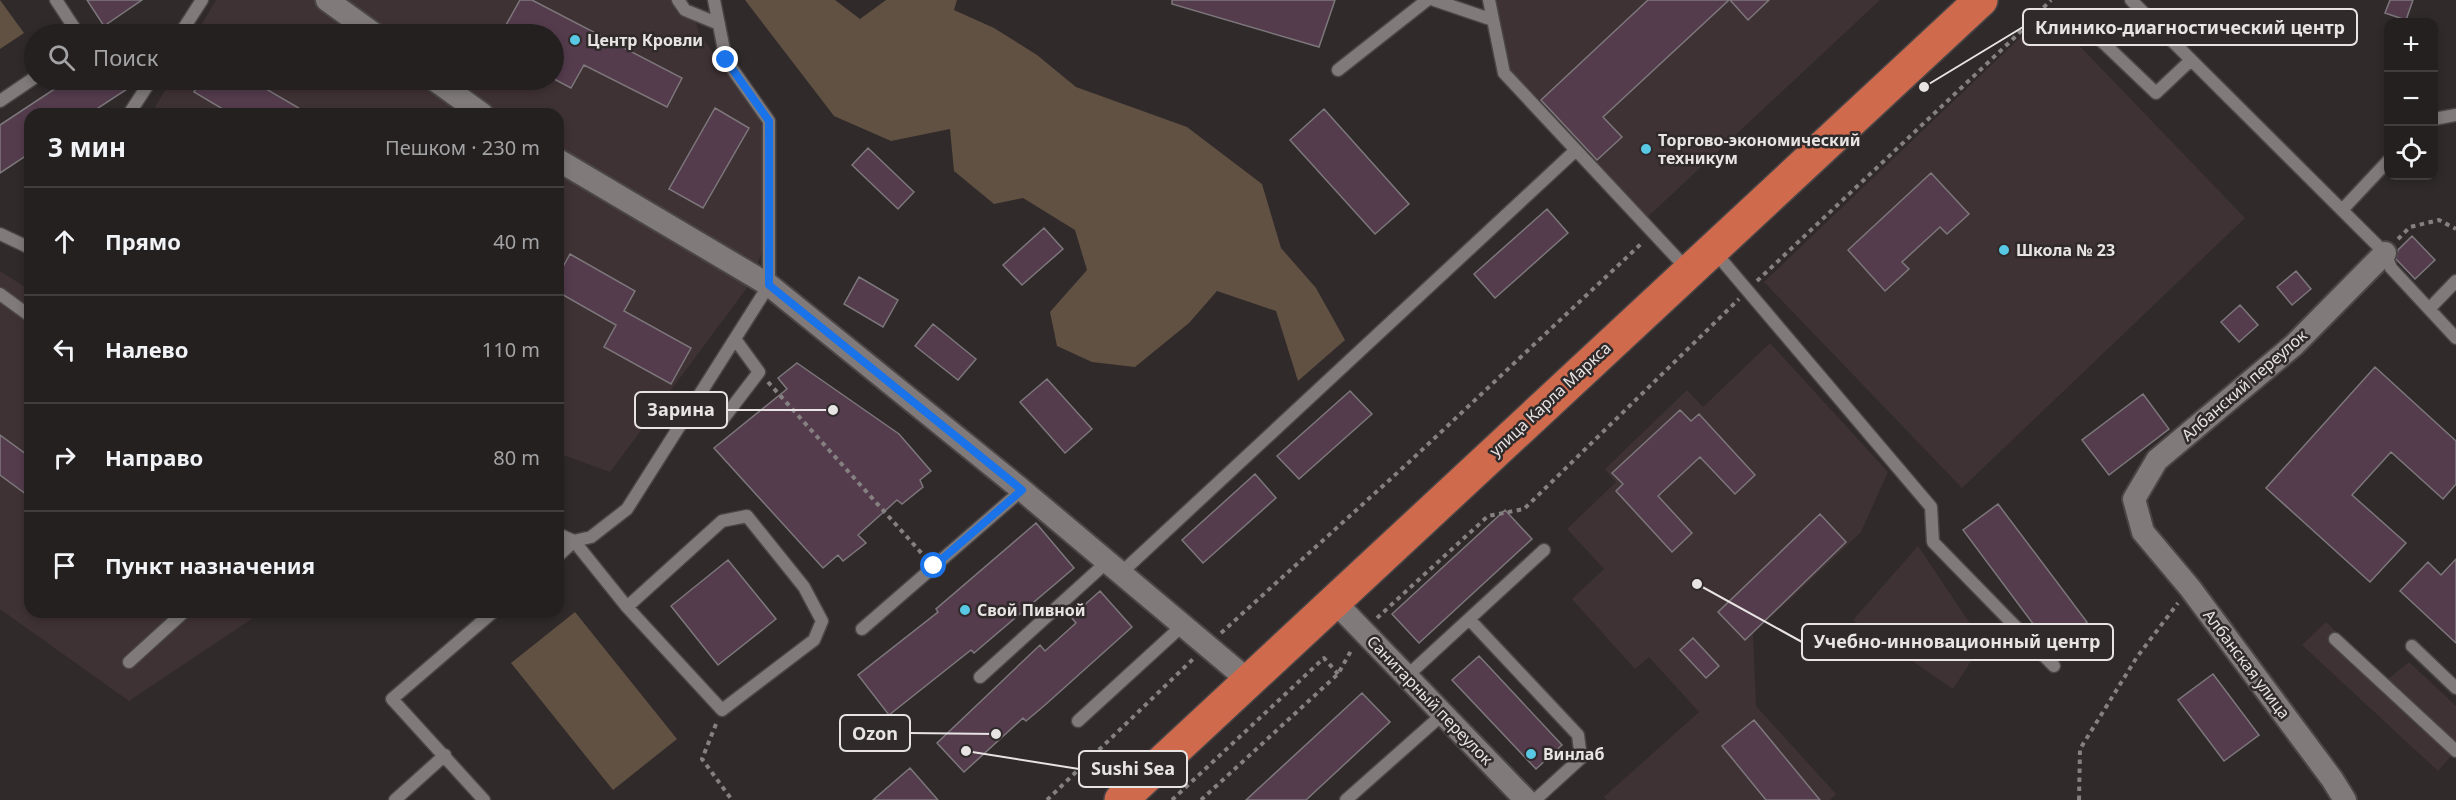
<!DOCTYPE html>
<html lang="ru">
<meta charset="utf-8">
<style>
body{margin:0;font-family:"Noto Sans",sans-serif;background:#2c2829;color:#f1f3f6}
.controls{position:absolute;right:18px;top:18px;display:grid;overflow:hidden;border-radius:12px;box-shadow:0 3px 9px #0003}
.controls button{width:54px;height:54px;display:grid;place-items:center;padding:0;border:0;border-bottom:2px solid #413e3e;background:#242020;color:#f1f3f6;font:30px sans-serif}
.stop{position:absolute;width:18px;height:18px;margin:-14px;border:4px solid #1a73e8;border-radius:50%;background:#fff}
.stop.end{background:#1a73e8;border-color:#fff;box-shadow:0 2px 6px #0008}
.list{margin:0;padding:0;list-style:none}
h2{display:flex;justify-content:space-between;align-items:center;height:78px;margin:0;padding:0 24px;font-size:26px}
h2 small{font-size:20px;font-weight:400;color:#a3a3a5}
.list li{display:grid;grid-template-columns:39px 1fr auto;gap:18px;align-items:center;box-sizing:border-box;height:108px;padding:0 24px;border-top:2px solid #413e3e}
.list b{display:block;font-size:22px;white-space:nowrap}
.list em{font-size:20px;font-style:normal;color:#a3a3a5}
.icon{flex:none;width:33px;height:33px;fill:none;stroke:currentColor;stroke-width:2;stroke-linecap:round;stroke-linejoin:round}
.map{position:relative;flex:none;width:2456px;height:800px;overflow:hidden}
.search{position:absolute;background:#242020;box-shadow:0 3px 9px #0003;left:24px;top:24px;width:540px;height:66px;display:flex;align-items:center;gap:15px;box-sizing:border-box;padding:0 21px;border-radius:33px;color:#a3a3a5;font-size:22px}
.panel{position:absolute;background:#242020;box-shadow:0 3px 9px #0003;left:24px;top:108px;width:540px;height:510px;border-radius:18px}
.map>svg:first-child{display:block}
.built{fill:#3f3234}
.green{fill:#615142}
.building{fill:#543c4d;stroke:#7c777b;stroke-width:1.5}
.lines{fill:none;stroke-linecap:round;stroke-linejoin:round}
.lane-casing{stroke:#4a4546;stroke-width:15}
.street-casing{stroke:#4a4546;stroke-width:26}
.highway-casing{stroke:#4a4546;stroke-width:36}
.path{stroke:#868181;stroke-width:4;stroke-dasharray:4.5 4.5;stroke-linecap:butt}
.lane{stroke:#807a7b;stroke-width:12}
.street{stroke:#807a7b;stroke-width:22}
.highway{stroke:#cf6a4d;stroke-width:33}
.route{stroke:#1a73e8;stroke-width:8}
.poi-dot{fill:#59c8e4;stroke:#302a2b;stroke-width:2}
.labels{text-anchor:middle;stroke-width:5;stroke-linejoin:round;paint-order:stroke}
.poi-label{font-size:16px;font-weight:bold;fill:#e8e4e4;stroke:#302a2b;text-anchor:start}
.street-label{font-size:16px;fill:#e8e4e4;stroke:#302a2b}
.leader{fill:none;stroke:#e8e4e4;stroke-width:2}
.callout-dot{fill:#e8e4e4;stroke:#302a2b;stroke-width:2}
.callout{fill:#302a2b;stroke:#e8e4e4;stroke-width:2}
.callout-label{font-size:18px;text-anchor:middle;font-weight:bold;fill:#e8e4e4}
</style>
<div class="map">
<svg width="2456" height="800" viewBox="0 0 2456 800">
<rect width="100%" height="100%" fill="#302a2b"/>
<path class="built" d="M216,0h472l11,33 62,87 7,117 -19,48 -139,187 -52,-19v-339h-407l20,-34h383v-46h-358z
M1498,0h382l-241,225 -135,-152 -8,-70z
M2047,12l198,206 -283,270 -198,-206z
M0,271l30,19v322h232l-133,89 -129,-92z
M1770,343l118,129 -27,60 -108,102 3,72 80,88 -6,6h-223l-3,-3 95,-85 -50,-55 -14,12 -63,-70 32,-30 -37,-40 49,-47 -11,-13 82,-79 16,17z
M1918,546l65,97 -30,46 -100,-69z
M2326,622l61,58 22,-18 47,44v44l-18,21 -136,-126z"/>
<path class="green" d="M0,0l24,33 -24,16z
M745,0h90l25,19 26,-19h71l-3,10 40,18 43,27 39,32 111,40 75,57 19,64 35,40 29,52 -47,41 -22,-70 -59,-20 -28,32 -54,44 -43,-5 -35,-16 -7,-34 37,-42 -12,-40 -52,-32 -29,6 -40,-33 -4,-42 -59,12 -57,-25z
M575,612l102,127 -64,51 -102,-127z"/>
<path class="building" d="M87,0h55l-38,26z
M520,0h12l150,78 -15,29 -83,-42 -13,23 -17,-9v-7l9,-17 -9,-5v-16h-30l-18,-9z
M1172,0h163l-16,47 -147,-43z
M1648,0h81l-126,117 19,20 -25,23 -56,-60z
M1730,0h39l-21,20z
M2390,0h23l-7,20 -21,-7z
M68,80h73l-52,34h-59v39l-30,20v-48z
M201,80h50l58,34h-78l-37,-22z
M715,108l34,20 -46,80 -34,-19z
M1324,109l85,95 -34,30 -85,-94z
M868,148l46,44 -16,17 -46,-44z
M1931,173l38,41 -22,20 -7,-7 -38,35 7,7 -24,22 -37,-41z
M1547,209l21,24 -73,65 -21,-24z
M1044,228l19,21 -41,36 -19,-20z
M2412,236l23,24 -20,19 -19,-20 2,-9z
M570,254l65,37 -11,20 67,37 -20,36 -67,-37 12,-22 -58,-33v-16z
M2296,271l15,18 -19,16 -15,-18z
M859,277l39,23 -15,27 -39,-23z
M2240,305l18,20 -19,17 -18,-20z
M933,324l43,35 -18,21 -43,-34z
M797,363l102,71 32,37 -11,9 3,7 -21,17 -5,-4 -39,35 8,8 -23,18 -5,-6 -15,13 -109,-120 73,-59 -9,-11z
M2375,367l81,74v43l-13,15 -52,-47 -39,43 54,48 -36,39 -104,-94z
M1047,379l45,50 -27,24 -45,-51z
M1350,391l22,23 -73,65 -22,-23z
M2143,394l26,35 -60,46 -27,-35z
M1680,410l11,11 8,-7 56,61 -20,19 -35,-37 -42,39 34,37 -20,19 -56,-61 7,-7 -11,-11z
M0,435l30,22v40l-30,-22z
M1255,474l21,24 -73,65 -21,-23z
M1998,504l89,118 -35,27 -89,-119z
M1505,510l27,29 -113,104 -27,-29z
M1820,514l26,28 -101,98 -27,-28z
M1036,523l38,45 -100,85 -3,-3 -82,65 -31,-40 80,-63 -2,-3z
M2456,559v84l-56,-52 28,-29 13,13z
M728,560l48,59 -58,46 -47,-59z
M1100,591l32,36 -87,78 -19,16 -3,-3 -59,54 -27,-29 103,-98 5,6 31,-28 -5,-6z
M1693,638l26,28 -13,12 -26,-28z
M1479,656l83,89 -26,24 -84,-89z
M2213,674l46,61 -35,26 -46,-61z
M1362,693l28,29 -84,78h-60z
M1754,720l66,80h-54l-44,-54z
M910,768l28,32h-65z"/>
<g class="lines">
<defs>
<path id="lane" d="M56,0l21,32 -1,2
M678,0l7,10 34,14
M1434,0l59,20
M1489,0l15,73 184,197
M2131,0l254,253 6,15 65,70
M2091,31l65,62 35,-33
M180,34l22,-34
M1338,70l89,-70
M0,101l34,-23
M129,114l22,-34
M2434,119l22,-4
M2342,210l46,-49
M0,234l30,14
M1714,251l217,256 2,35 121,124
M0,294l30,22
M2429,309l27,-28
M694,403l17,16 7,2 5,-2 36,-47 -24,-33
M558,534l16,7 17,-4 36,-28 142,-224v-164l-43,-61 -12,-60
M558,556l16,-15 53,66 95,103 92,-70 8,-19 -18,-34 -57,-71 -25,5 -95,86
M1121,573l455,-423
M1469,619l109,116 3,23 -46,42
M862,629l160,-139
M2335,639l121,112
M2412,646l44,42
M129,662l55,-50
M1407,676l137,-126
M980,677l128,-116
M1078,721l105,-96
M395,800l50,-45
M484,800l-92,-101 101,-87
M1346,800l97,-86"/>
<path id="street" d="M327,0l47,34
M435,80l47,34
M558,160l211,125 253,205 227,191
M1334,601l192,199
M2345,800l-13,-21 -142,-191 -47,-56 -9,-33 23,-39 137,-115 91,-92"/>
<path id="highway" d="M1121,800l860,-800"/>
</defs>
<use href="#lane" class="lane-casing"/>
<use href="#street" class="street-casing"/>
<use href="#highway" class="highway-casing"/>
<path class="path" d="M2398,239l12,-12 29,-7 17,9
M1757,281l257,-243 37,-38
M768,382l157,175
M1377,618l111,-102 36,-7 215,-210
M1221,633l186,-169 235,-221
M716,724l-14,35 30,41
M1047,800l146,-141
M1172,800l152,-142 14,16
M1201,800l137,-126 14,-25
M2079,800l1,-51 57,-92 41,-54"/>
<use href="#lane" class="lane"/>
<use href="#street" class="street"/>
<use href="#highway" class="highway"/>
</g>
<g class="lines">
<path class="route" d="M726,60l43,61v164l253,205 -88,76"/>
</g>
<g class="poi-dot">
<circle cx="575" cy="40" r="6"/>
<circle cx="1646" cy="149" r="6"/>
<circle cx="2004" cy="250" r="6"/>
<circle cx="965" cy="610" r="6"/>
<circle cx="1531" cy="754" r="6"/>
</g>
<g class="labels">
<g class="poi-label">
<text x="587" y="46">Центр Кровли</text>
<text x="1658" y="146">Торгово-экономический<tspan x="1658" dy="18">техникум</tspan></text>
<text x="2016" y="256">Школа № 23</text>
<text x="977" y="616">Свой Пивной</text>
<text x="1543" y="760">Винлаб</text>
</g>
<g class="street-label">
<text transform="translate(2244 385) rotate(-41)" y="6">Албанский переулок</text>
<text transform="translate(1550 399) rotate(-43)" y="6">улица Карла Маркса</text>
<text transform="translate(2247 664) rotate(53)" y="6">Албанская улица</text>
<text transform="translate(1430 700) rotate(46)" y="6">Санитарный переулок</text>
</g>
</g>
<path class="leader" d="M1924 87L2023 27M833 410L727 410M1697 584L1802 642M996 734L910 733M966 751L1079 769"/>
<g class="callout-dot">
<circle cx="1924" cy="87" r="6"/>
<circle cx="833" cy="410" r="6"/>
<circle cx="1697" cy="584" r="6"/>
<circle cx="996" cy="734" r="6"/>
<circle cx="966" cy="751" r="6"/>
</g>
<g class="callout">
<rect x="2023" y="9" width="334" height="36" rx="6"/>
<rect x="635" y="392" width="92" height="36" rx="6"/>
<rect x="1802" y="624" width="311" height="36" rx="6"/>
<rect x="840" y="715" width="70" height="36" rx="6"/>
<rect x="1079" y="751" width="108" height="36" rx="6"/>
</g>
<g class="callout-label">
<text x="2190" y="34">Клинико-диагностический центр</text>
<text x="681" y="416">Зарина</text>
<text x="1957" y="648">Учебно-инновационный центр</text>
<text x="875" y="740">Ozon</text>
<text x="1133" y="775">Sushi Sea</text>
</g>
</svg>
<div class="controls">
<button>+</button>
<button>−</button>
<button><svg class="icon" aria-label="locate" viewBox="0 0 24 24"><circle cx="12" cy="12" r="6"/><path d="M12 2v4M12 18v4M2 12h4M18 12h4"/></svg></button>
</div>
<div class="stop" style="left:934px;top:566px"></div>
<div class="stop end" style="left:726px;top:60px"></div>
<div class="search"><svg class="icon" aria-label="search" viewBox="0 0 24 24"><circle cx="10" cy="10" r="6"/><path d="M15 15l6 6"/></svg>Поиск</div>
<section class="panel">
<h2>3 мин<small>Пешком · 230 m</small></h2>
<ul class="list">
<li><svg class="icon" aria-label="ahead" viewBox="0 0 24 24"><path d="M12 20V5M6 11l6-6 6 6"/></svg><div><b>Прямо</b></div><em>40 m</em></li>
<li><svg class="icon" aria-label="left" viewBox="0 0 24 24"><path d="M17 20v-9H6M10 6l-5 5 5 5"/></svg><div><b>Налево</b></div><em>110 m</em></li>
<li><svg class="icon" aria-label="right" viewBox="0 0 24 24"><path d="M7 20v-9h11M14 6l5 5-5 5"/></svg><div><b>Направо</b></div><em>80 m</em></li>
<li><svg class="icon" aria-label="arrive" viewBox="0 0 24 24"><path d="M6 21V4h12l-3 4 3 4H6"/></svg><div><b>Пункт назначения</b></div></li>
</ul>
</section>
</div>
